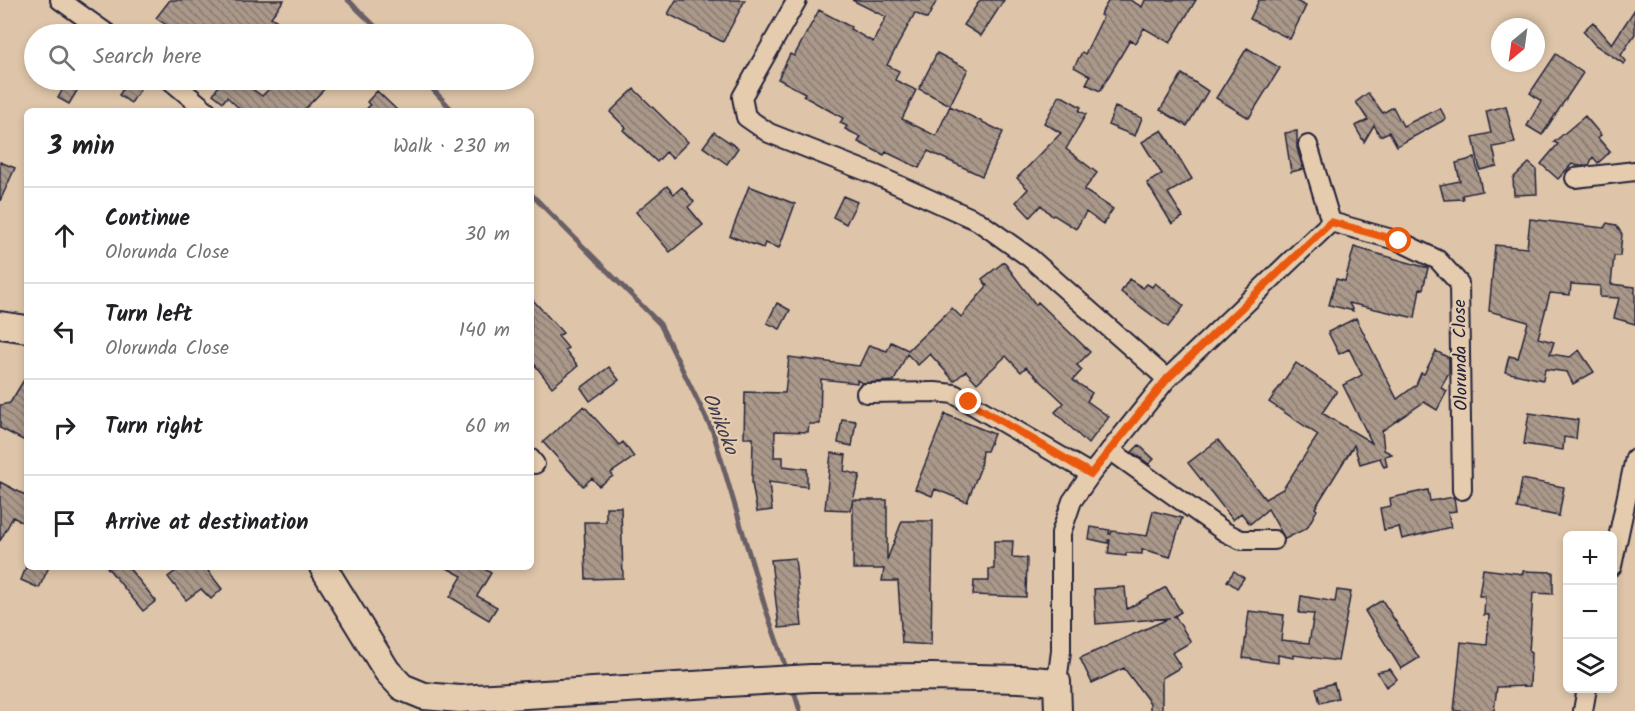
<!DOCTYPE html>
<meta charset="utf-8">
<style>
body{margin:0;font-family:Kalam,sans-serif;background:#f2f2f2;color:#202124}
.controls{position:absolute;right:18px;bottom:18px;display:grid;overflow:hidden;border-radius:9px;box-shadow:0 3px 9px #0003}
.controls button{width:54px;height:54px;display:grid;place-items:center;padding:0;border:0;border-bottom:2px solid #e0e0e0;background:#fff;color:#202124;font:30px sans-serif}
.compass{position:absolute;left:1491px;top:18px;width:54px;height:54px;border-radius:50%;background:#fff;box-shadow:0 3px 9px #0003;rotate:209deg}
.stop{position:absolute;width:18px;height:18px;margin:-14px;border:4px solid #ea580c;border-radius:50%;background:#fff}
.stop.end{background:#ea580c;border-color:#fff;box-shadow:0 2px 6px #0008}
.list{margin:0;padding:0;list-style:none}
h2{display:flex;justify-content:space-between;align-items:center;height:78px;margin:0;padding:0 24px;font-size:26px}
h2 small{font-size:20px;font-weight:400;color:#757577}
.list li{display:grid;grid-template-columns:39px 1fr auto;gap:18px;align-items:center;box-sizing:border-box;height:96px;padding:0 24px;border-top:2px solid #e0e0e0}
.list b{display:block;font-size:22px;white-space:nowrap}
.list p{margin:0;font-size:20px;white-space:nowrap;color:#757577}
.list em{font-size:20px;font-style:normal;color:#757577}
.icon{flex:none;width:33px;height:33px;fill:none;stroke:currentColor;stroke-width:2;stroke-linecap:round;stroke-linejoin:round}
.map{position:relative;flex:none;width:1635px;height:711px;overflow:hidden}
.search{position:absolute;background:#fff;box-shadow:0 3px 9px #0003;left:24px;top:24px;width:510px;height:66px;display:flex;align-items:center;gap:15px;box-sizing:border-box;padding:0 21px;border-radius:33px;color:#757577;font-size:22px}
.panel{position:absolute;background:#fff;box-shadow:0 3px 9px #0003;left:24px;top:108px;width:510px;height:462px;border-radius:9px}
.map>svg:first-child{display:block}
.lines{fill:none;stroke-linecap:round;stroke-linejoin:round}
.stream{stroke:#695f66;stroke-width:5}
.building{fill:url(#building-back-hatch);stroke:#22223b;stroke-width:1.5}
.street-casing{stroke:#22223b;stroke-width:22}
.secondary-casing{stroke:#22223b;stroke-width:30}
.street{stroke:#e6ccae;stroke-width:18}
.secondary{stroke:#e6ccae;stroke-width:26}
.route{stroke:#ea580c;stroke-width:8}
.labels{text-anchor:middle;stroke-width:4.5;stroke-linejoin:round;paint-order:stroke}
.street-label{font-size:18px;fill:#22223b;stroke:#e6ccae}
.water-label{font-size:20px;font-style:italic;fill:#403c4d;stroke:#e6ccae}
</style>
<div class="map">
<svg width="1635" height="711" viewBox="0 0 1635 711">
<defs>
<pattern id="building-back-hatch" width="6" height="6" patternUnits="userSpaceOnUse" patternTransform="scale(1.5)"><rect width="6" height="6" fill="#aa988a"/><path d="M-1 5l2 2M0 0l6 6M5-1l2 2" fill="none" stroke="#8a7c72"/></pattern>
</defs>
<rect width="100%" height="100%" fill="#dec5a9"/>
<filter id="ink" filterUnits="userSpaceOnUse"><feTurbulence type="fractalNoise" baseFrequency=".0167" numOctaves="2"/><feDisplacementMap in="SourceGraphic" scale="12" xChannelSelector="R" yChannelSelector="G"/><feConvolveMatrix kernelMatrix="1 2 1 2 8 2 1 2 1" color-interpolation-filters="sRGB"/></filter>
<g filter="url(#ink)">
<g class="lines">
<path class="stream" d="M348,0l35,34
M424,80l29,31
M531,194l129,130 53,108 52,175 22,64
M792,685l8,26"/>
</g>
<path class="building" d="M170,0h114l-13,17 26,17h-117l-24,-16z
M676,0h69l-22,42 -55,-28z
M852,0h85l-10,19 -12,-6 -28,52 12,6 -4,9 21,10 -14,29 34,17 14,-30 53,26 -21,44 -54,-25 -9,17 -33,-16 -2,3 -26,-13 3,-5 -16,-8 2,-3 -7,-3 3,-5 -40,-22 2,-3 -27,-14 12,-25 4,2 25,-46 32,17 -1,2 23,13 13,-25z
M980,0h24l-23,36 -17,-11z
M1109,0h21l12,7 3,-7h51l-26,43 -26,-15 -8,15 -6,-3 -30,51 -14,-7 4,-8 -16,-9 8,-15 3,2 18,-37 -3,-2z
M1259,0h35l12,6 -16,33 -40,-20z
M1635,9v25l-14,21 5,6 -2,3 -29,-19 -12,-14 10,-9 19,22z
M1247,48l33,20 -31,50 -33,-20z
M937,53l31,16 -18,36 -31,-16z
M1556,54l27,19 -41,62 -15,-9 14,-25 -11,-8z
M1182,74l26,17 -21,35 -27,-16z
M68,80h5l8,4 -12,20 -11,-6z
M223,80h17l22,16 16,-16h55l-30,31h-61l-15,-14 -4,5 -10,-8z
M128,81l12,9 -9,13 -12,-8z
M634,89l54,53 -16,16 -6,-6 -9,10 -34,-32 3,-2 -16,-16z
M377,91l21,20h-33l5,-6 -3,-3z
M1368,93l15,20 10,-6 10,19 37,-18 6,11 -49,27 -8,-14 -9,4 -6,-11 -10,17 -9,-16 13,-6 -12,-18z
M1060,95l21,12 -2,4 7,3 -20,35 31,24 -13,17 29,19 -10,15 -17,-12 -10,17 -22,-14 -2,1 -11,-11 -11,12 -14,-15 12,-13 -11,-11 44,-45 -17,-10z
M1506,106l9,37 -22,4 4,19 -17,4 -7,-33 18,-4 -5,-22z
M1115,107l27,11 -7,18 -27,-11z
M1585,116l16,19 -3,3 12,14 -12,11 -5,-6 -4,8 -12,1 -5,-2 -14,15 -17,-15 17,-20 -4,-2z
M1162,130l30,49 -24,14 15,24 -11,7 -25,-41 15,-9 -20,-32z
M1297,131v17l6,21 -12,3 -6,-39z
M714,132l24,16 -11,16 -24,-17z
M1475,158l7,33 -20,4 1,4 -19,1 -4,-15 20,-4 -4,-18z
M0,162l15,6 -15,33z
M1529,163l7,6 1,25 -23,1 -1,-17z
M667,186l7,8 8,-7 12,15 -6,5 15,18 -33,27 -34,-40z
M749,186l46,18 -16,44 -14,-5 -2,5 -33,-12z
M843,196l14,6 -11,22 -13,-7z
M1530,219l74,9 3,-5 9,2 6,9 -2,22h-6l-3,28 24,3v37l-21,-6 5,-20 -19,-1v-11l-29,-2 -1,11 -20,-2 -12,45 16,4 -4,12 20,3 9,-7 15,22 -21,12 -6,-12 -22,-3 -2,11 -38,-8 4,-16 9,2 10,-36 -39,-11 6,-66 32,3z
M1354,247l74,21 -5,21 -3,-1 -5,30 -66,-15 4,8 -24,-6 7,-26 9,2z
M1004,262l32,43 2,-3 52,50 -13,13 5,5 -9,10 19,13 -5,8 22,16 -21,27 -33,-32 9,-9 -38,-36 -5,5 -15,-16 -29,27 -11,-12 -12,10 -24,-27 -12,11 -11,-11 -13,27 -32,2 -5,-3v3l-36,-4 -1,45h-11l-1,8 -33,-1 -1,26h9v9l24,3v18l-38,-5 3,28 -15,2 -5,-29 1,-45h-9l1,-46 40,1 4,-36 70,9 10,-21 18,6 4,-9 17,8 44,-42 9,9 26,-31 -5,-7z
M1129,279l14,9 4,-4 5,3 3,-4 29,23 -16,21 -47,-35z
M531,298l32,35 -5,3 10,12 -3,2 13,16 -26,21 -21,-27z
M777,303l13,7 -10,19 -13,-6z
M1356,318l41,81 19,-14 5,-12 3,1 12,-23 13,7v14l-8,16 6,3 -10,19 -13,-8 -42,29 2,19 8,4 -7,2 2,10 -3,1 -4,-9 -20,6 -6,-19 -39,63 2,2 -10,18 -22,11 -17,-30 -18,15 -9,-11 -8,7 -45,-57 30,-23 47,59 18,-10 35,-54 -49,-33 27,-39 41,28 -15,22 50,30 -29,-58 19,-10 -13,-26 -10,5 -11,-22z
M609,367l10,13 -29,21 -9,-13z
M27,375v67l-27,-14v-23l10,-2z
M584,406l35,39 4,-3 11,15 -23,16 2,3 -14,10 -7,-8 -9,8 -40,-44z
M1529,413l49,7 -2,19 -12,-2 -1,13 -39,-6z
M945,414l49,20 -7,17h-5l-2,18 -13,33 -32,-13 -3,7 -17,-7z
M842,419l14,2 -4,25 -14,-3z
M1139,445l15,14 -5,5 -17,-12z
M831,453l15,2 -2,16 16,4 -7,25h34v60l15,-39h31l-2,124 -29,-2 -4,-62h-16l2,-12h-31v-69l-3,10 -25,-1z
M1522,479l42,8 -5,29 -42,-8z
M0,482l27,14v29l-14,-8 -13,24z
M1428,490l2,11 24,-4 2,14 -8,1 3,15 -49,12 -3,-12 -15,3 -4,-22 11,-2 -1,-8z
M606,507h15l2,71 -37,1 -2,-57h22z
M1153,511l29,7 -12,39 -28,-8v5l-16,-1v3l-18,-2 2,-14h-2v3l-19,-4 2,-12 19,3 -1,4h2l1,-3 35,5z
M994,541h19l-1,16 15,1 -1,39 -53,-2 1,-14h15v-12h5z
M795,558l7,68 -23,2 -8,-68z
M26,567h23l-10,21 -18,-8z
M107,567h21l28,34 -13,10z
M181,567h24l17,22 -11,10 -10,-10 -15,11 -18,-23z
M445,567h36l10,6 -14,23 20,11 -8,13 -39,-23 12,-21z
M1483,569l40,5v-3l30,1v22l-20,-1 -4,59 2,1 -1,33 -33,1 -3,24h-40l7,-69 26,3 2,-30h-5l1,-19h-6z
M1234,571l10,7 -7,10 -10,-7z
M1125,587l2,22 39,-22 15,25 -8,5 2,-1 16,26 -19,11 9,14 -19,11v33h-12v-8l-26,-35 -32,15 -12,-25 90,-40 -74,6 -2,-35z
M1337,590l14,2 -13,69 -44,-6v3l-16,-3v8l-35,-5 6,-47 35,4 -3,25 28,3 5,-29 -15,-1 2,-17 34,6z
M1382,600l37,58 -18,11 -36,-58z
M1390,669l7,10 -11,8 -9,-15z
M1334,683l4,15 -18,5 -4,-15z"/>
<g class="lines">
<defs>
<path id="street" d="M60,0l48,34
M797,0l-55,97 4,20 23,16 107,42 102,46 52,37 137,121
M170,80l37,31
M1308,145l23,77
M1575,178l60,-7
M1331,222l68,19 39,19 21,23 3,207
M866,393l69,-1 19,2 137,80
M1110,450l115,82 16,8h33
M531,459l4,5
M1612,566l23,-108
M1057,682l4,-31v-118l11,-32 19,-27 76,-95 164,-157
M1583,711l4,-23"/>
<path id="secondary" d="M0,325l27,4
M323,567l64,104 15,16 22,9 36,3 351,-21 121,-1 88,2 37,3 1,29"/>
</defs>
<use href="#street" class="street-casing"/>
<use href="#secondary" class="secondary-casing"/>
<use href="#street" class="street"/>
<use href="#secondary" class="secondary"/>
</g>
</g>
<g class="lines" filter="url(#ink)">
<path class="route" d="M969,402l122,72 76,-95 164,-157 68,19"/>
</g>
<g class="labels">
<g class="street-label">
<text transform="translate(1460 355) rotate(-91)" y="6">Olorunda Close</text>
</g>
<g class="water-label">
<text transform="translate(721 423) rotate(68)" y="7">Onikoko</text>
</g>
</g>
</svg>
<div class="controls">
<button>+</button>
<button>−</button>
<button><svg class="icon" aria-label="layers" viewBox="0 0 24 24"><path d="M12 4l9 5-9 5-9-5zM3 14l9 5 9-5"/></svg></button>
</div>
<svg class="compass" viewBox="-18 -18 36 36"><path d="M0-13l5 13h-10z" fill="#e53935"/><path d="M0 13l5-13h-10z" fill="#757577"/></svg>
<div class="stop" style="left:1399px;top:241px"></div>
<div class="stop end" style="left:969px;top:402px"></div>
<div class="search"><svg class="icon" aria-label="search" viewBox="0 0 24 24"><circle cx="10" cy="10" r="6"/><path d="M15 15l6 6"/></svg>Search here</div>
<section class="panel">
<h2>3 min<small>Walk · 230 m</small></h2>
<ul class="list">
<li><svg class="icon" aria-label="ahead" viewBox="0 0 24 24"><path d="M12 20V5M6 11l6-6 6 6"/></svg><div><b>Continue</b><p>Olorunda Close</p></div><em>30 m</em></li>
<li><svg class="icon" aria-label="left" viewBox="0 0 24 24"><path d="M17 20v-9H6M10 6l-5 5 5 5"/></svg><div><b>Turn left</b><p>Olorunda Close</p></div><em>140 m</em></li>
<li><svg class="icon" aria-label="right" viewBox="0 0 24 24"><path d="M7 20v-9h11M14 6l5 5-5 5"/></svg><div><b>Turn right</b></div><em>60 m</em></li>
<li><svg class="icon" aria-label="arrive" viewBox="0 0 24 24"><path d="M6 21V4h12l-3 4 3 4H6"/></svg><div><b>Arrive at destination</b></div></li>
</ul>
</section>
</div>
